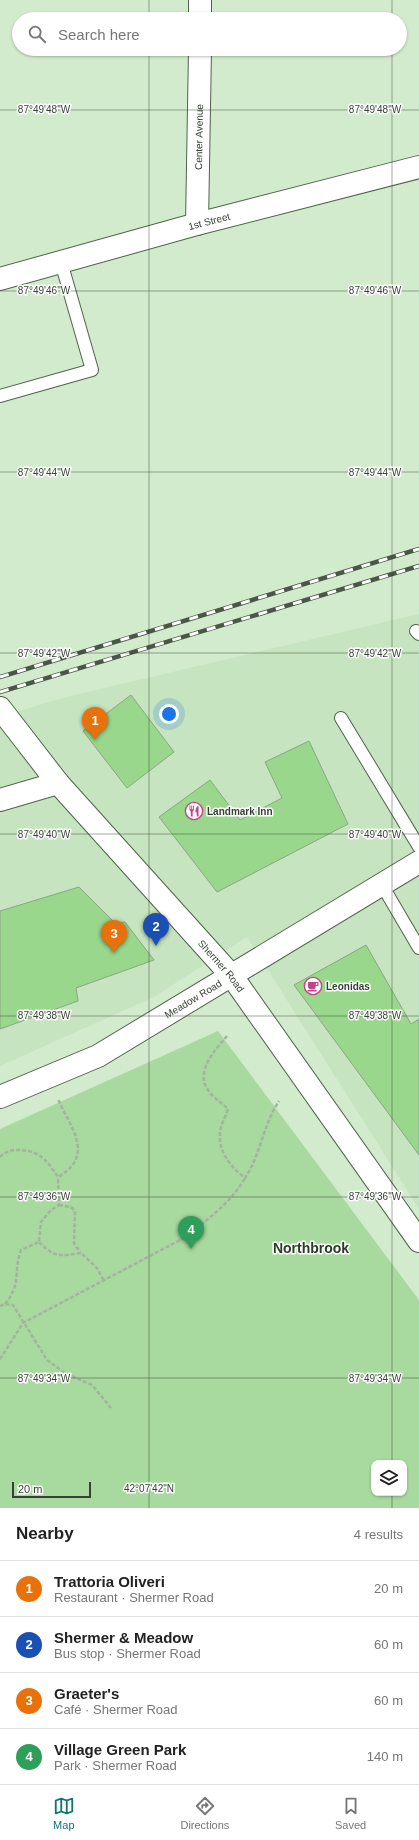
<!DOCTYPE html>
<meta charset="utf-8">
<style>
body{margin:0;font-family:Helvetica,sans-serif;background:#f2f2f2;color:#222}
.controls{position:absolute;right:12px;bottom:12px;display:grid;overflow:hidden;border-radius:8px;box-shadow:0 1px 3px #0004}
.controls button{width:36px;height:36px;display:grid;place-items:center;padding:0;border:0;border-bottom:1px solid #e0e0e0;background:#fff;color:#222;font:20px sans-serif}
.scale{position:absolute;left:12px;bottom:10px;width:79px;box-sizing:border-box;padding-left:4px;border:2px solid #364034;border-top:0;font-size:11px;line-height:14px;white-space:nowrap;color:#364034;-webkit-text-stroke:3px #fff;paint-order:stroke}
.you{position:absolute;left:169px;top:714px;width:14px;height:14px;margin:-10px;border:3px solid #fff;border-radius:50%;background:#1a73e8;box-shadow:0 0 0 6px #1a73e833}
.badge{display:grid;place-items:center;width:26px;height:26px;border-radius:50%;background:#0f766e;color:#fff;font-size:13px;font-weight:700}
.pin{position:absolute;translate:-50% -33px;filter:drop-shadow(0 1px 2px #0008)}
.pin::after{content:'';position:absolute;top:21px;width:14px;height:12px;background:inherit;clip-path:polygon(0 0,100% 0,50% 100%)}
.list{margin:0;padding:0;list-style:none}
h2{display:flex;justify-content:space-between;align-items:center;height:52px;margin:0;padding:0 16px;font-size:17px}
h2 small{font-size:13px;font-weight:400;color:#767676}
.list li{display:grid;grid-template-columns:26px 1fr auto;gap:12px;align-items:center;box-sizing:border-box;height:56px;padding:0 16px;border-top:1px solid #e0e0e0}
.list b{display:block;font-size:15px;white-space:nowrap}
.list p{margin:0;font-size:13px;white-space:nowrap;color:#767676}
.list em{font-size:13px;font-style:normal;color:#767676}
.icon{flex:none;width:22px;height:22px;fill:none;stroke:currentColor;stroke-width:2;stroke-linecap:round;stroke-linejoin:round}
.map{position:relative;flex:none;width:419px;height:1508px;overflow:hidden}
.search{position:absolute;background:#fff;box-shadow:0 1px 3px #0004;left:12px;right:12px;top:12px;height:44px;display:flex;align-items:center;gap:10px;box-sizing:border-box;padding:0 14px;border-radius:22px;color:#767676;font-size:15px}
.sheet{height:276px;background:#fff}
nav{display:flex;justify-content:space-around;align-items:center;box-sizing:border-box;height:56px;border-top:1px solid #e0e0e0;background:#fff;font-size:11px;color:#767676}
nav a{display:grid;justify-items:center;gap:2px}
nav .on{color:#0f766e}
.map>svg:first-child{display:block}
.built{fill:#c6e4bf}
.green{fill:#a8d99e;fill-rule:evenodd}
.building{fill:#98d78c;stroke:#8ca487}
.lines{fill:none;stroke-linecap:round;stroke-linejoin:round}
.service-casing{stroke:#4f644a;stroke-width:14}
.minor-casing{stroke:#4f644a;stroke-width:24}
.secondary-casing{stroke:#4f644a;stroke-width:24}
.path{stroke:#a1b59d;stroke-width:2.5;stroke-dasharray:4 2;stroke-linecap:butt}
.service{stroke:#fff;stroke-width:12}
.minor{stroke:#fff;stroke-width:22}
.secondary{stroke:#fff;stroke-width:22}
.rail-casing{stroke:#4a5648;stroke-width:4.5}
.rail{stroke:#fff;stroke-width:3;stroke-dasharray:9;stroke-linecap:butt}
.ticks{fill:none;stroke:#364034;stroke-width:1;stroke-opacity:0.45}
.labels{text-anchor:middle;stroke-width:3;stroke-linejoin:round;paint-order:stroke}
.street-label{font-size:10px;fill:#364034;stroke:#fff}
.poi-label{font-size:10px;font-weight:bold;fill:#364034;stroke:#fff;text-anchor:start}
.district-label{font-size:14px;font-weight:bold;fill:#293d25;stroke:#fff}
.ticks-label{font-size:10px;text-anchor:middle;fill:#364034;stroke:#fff;stroke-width:3;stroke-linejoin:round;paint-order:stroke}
</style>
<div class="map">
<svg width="419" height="1508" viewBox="0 0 419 1508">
<rect width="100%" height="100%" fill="#d2ebcd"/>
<path class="built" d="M419,614v595l-172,-272 -93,60 -154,69v-349l62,-19z"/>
<path class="green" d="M218,1031l201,269v208h-419v-379zM374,1463h30v30h-30z"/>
<path class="building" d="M131,695l43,57 -47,36 -44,-57z
M309,741l39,83 -131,68 -58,-75 51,-37 30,40 42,-22 -17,-36z
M79,887l36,36 10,-1 29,38 -78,28 2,13 -78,28v-118z
M366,945l45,79 8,-5v136l-125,-170z"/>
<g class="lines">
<defs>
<path id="service" d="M0,396l92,-26 -31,-108
M416,631l3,3
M341,718l78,129
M382,885l37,63"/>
<g id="minor">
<path d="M200,19v-19"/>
<path id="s1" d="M197,224l3,-175"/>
<path id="s2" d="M0,279l197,-55 222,-57"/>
<path d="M0,800l58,-17"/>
<path id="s3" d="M0,1097l98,-41 321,-194"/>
</g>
<g id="secondary">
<path id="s4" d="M0,708l58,75 173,192 188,266"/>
</g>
</defs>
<use href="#service" class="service-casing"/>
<use href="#minor" class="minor-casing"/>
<use href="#secondary" class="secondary-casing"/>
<path class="path" d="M227,1036c-12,14 -32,35 -19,54 5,8 13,12 20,19 -2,8 -8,16 -8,24 -2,19 11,34 25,45 16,-24 18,-53 34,-77
M0,1157c9,-11 34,-8 44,2 5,5 10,12 14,18 38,-22 12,-50 0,-78
M59,1205l12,2 4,4 -1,32 6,9
M39,1242c16,16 20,14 42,11l16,15 7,13
M5,1304c17,-20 8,-33 16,-54l18,-8 2,-20 10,-12 8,-5 -1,-28
M0,1306l5,-2 8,1 34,55 18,13 27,12 19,23
M0,1359l23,-36 159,-84c24,-18 48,-35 63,-61"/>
<use href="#service" class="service"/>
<use href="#minor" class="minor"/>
<use href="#secondary" class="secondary"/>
<defs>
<path id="rail" d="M0,677l419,-128
M0,692l419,-126"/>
</defs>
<use href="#rail" class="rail-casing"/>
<use href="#rail" class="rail"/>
</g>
<path class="ticks" d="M149,0v19M392,0v19M149,49v1459M392,49v1414M0,110h419M0,291h419M0,472h419M0,653h419M0,834h419M0,1016h419M0,1197h419M0,1378h419M392,1493v15"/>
<defs>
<symbol id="restaurant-ring" viewBox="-11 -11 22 22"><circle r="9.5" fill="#fff" stroke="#c44289" stroke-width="1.5"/><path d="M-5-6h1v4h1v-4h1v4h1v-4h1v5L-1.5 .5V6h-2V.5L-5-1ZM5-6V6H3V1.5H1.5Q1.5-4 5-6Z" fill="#c44289"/></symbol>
<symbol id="cafe-ring" viewBox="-11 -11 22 22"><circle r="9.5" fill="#fff" stroke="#c44289" stroke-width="1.5"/><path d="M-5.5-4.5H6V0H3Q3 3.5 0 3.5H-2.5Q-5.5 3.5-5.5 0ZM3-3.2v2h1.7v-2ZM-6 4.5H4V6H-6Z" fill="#c44289"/></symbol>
</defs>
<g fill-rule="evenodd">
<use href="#restaurant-ring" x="184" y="801" width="20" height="20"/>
<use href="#cafe-ring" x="303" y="976" width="20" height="20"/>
</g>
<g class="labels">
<g class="street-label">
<text dy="4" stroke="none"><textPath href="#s1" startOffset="87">Center Avenue</textPath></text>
<text dy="4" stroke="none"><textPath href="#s2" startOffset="217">1st Street</textPath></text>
<text dy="4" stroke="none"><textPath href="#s4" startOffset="340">Shermer Road</textPath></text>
<text dy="4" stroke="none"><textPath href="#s3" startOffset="217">Meadow Road</textPath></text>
</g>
<g class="poi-label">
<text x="207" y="815">Landmark Inn</text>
<text x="326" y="990">Leonidas</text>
</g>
<g class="district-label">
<text x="311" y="1253">Northbrook</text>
</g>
</g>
<g class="ticks-label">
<text x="375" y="113">87°49'48"W</text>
<text x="44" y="113">87°49'48"W</text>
<text x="44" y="294">87°49'46"W</text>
<text x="375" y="294">87°49'46"W</text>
<text x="44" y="476">87°49'44"W</text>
<text x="375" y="476">87°49'44"W</text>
<text x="375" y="657">87°49'42"W</text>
<text x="44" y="657">87°49'42"W</text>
<text x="375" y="838">87°49'40"W</text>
<text x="44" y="838">87°49'40"W</text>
<text x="375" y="1019">87°49'38"W</text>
<text x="44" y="1019">87°49'38"W</text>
<text x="44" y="1200">87°49'36"W</text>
<text x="375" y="1200">87°49'36"W</text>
<text x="375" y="1382">87°49'34"W</text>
<text x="44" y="1382">87°49'34"W</text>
<text x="149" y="1492">42°07'42"N</text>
</g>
</svg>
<div class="controls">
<button><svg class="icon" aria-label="layers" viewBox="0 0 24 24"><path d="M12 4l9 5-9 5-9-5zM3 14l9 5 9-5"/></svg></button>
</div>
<div class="scale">20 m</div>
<div class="you"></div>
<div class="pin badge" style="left:95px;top:740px;background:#e8710a">1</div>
<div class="pin badge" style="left:156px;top:946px;background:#1a4fb4">2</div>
<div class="pin badge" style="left:114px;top:953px;background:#e8710a">3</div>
<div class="pin badge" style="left:191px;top:1249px;background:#2e9e5b">4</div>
<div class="search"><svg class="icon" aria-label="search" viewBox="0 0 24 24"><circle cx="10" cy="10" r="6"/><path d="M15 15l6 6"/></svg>Search here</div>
</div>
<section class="sheet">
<h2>Nearby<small>4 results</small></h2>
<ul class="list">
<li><span class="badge" style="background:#e8710a">1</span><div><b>Trattoria Oliveri</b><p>Restaurant · Shermer Road</p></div><em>20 m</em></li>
<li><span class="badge" style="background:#1a4fb4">2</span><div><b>Shermer &amp; Meadow</b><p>Bus stop · Shermer Road</p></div><em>60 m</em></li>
<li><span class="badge" style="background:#e8710a">3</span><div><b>Graeter's</b><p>Café · Shermer Road</p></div><em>60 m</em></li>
<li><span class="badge" style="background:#2e9e5b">4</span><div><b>Village Green Park</b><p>Park · Shermer Road</p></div><em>140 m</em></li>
</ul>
</section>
<nav>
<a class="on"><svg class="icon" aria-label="map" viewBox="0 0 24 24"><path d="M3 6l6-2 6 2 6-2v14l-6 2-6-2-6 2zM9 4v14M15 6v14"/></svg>Map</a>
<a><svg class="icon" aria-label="directions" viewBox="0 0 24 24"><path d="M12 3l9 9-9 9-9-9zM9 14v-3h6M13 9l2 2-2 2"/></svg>Directions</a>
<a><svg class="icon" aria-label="saved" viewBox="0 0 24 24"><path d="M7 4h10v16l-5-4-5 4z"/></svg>Saved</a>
</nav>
